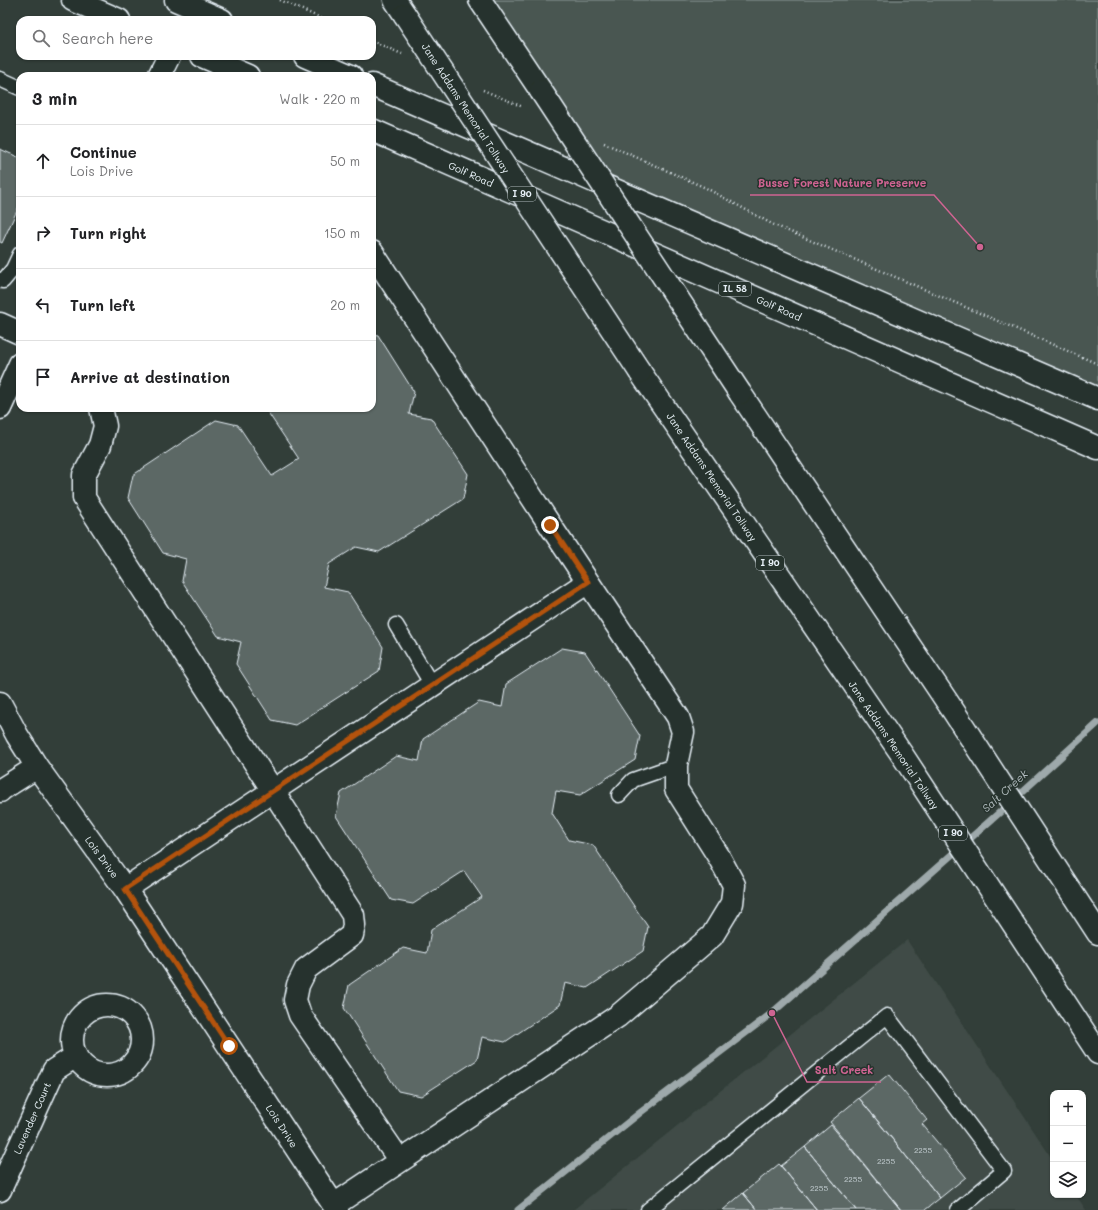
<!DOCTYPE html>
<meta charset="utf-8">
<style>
body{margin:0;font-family:Mali,sans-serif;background:#f2f2f2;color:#202124}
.controls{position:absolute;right:12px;bottom:12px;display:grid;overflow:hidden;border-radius:8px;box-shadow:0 1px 3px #0004}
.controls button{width:36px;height:36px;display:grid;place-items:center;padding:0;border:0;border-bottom:1px solid #e0e0e0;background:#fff;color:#202124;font:20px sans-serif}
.stop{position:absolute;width:12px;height:12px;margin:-9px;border:3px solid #b45309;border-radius:50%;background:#fff}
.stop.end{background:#b45309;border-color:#fff;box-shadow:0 1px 4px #0008}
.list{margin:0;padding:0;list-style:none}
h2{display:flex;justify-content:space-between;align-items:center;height:52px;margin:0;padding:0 16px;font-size:17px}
h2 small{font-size:13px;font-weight:400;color:#757577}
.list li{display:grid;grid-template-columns:26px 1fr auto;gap:12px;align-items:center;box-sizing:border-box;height:72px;padding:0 16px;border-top:1px solid #e0e0e0}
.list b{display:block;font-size:15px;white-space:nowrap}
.list p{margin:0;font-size:13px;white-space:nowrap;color:#757577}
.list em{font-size:13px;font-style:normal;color:#757577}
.icon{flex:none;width:22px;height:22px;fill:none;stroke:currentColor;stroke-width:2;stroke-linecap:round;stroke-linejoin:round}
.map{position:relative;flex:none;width:1098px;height:1210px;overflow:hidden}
.search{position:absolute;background:#fff;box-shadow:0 1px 3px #0004;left:16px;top:16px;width:360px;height:44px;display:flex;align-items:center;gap:10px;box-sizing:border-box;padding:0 14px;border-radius:12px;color:#757577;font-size:15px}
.panel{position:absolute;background:#fff;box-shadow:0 1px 3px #0004;left:16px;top:72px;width:360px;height:340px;border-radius:12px}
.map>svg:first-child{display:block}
.built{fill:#3f4b46}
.green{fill:#495651;stroke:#98a4a4}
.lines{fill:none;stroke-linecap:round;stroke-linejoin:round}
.stream{stroke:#9ea9ab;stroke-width:7}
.building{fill:#5c6865;stroke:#e8f1f8}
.service-casing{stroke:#e8f1f8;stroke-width:17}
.minor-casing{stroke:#e8f1f8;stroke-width:25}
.primary-casing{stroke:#e8f1f8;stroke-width:25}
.motorway-casing{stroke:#e8f1f8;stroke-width:25}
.path{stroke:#e8f1f8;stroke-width:2.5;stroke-dasharray:1 3;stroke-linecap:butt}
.service{stroke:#26332d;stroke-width:14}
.minor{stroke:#26332d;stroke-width:22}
.primary{stroke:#26332d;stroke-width:22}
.motorway{stroke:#26332d;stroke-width:22}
.motorway-bridge-casing{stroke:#e8f1f8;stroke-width:25;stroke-linecap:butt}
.motorway-bridge{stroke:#26332d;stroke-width:22}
.route{stroke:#b45309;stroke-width:5}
.labels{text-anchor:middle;stroke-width:3;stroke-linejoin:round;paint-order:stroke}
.number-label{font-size:8px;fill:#c5cfd3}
.shield{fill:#26332d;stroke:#aeb8bb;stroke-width:1}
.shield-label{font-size:9px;font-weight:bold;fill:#e8f1f8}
.street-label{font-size:10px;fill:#e8f1f8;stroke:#26332d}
.water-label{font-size:11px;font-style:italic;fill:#b1bbbe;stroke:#26332d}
.leader{fill:none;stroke:#cf6492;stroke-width:1.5}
.callout-dot{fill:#cf6492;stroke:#26332d;stroke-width:1.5}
.callout-label{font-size:11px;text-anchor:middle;font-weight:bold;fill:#cf6492;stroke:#26332d;stroke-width:3;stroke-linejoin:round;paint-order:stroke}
</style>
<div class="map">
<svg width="1098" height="1210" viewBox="0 0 1098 1210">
<rect width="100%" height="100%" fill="#323e39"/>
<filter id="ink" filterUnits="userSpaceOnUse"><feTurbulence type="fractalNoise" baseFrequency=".025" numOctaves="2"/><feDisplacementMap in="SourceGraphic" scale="8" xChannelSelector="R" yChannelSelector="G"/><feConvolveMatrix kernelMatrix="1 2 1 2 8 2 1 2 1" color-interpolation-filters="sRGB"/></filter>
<g filter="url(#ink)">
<path class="built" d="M907,940l146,220v35h23l10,15h-513z"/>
<path class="green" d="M484,0h614v399l-494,-215z"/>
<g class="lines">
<path class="stream" d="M518,1210l123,-98 131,-99 227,-200 99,-90"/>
</g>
<path class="building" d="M0,149l20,9v46l-18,39 -2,-1z
M372,334l6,1 36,57 -5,22 22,4 37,56 -5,25 -84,53 -23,-5 -27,17 -5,23 24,5 35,55 -4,24 -84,54 -23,-5 -36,-56 5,-22 -23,-6 -36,-55 4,-22 -23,-6 -35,-55 5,-23 83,-55 22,5 34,51 27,-17 -34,-51h107z
M562,648l23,4 55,84 -5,24 -55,35 -24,-4 -4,22 17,27 24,5 55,82 -5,24 -56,37 -22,-5 -5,22 -55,37 -23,-5 -5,23 -56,36 -23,-5 -54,-83 5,-23 54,-37 24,5 4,-23 51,-33 -18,-26 -51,33 -22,-4 -55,-84 5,-23 55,-37 23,5 4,-22 56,-37 23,5 4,-23z
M889,1074l38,46 -5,4 44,53 -26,21 -81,-100z
M859,1098l81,100 -15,12h-24l-71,-88z
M831,1125l70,85h-45l-51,-63z
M805,1147l51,63h-39l-36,-44z
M779,1164l2,2 36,44h-60l-14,-17z
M743,1193l14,17h-34z"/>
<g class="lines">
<defs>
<path id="service" d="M0,79l20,9
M0,280l3,1 10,-12 7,-15
M396,625l36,60
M619,795l14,-15 43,-15
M648,1210l239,-194 117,155 -46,39"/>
<path id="minor" d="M159,76l10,-20
M0,324l20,9
M0,408l20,-44
M101,408l4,18 -5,19 -16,30v23l269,417 1,10 -2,10 -46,34 -8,16 -3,15 5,15 100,146
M0,703l17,32 20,32 88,122 212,321
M0,791l2,-2 35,-22
M125,889l463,-307
M72 1040a35 35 0 1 1 70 0a35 35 0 1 1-70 0Z
M0,1190l54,-120 22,-14
M334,1205l284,-189 94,-80 20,-33 2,-18 -15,-28 -43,-68v-24l7,-33 -5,-15 -128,-192 -178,-273"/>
<path id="primary" d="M73,0l46,20
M176,0l46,20
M202,56l46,20
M305,56l46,20
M372,85l726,314
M372,130l726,318"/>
<path id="motorway" d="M395,0l10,15
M480,0l61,91
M640,372l261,381 197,300
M740,393l214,319 144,221"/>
</defs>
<use href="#service" class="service-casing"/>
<use href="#minor" class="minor-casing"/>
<use href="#primary" class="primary-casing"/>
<use href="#motorway" class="motorway-casing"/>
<path class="path" d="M280,0l45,20
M372,41l30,13
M483,90l40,17
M604,143l102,45 66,36 326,140"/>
<use href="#service" class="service"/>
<use href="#minor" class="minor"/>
<use href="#primary" class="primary"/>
<use href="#motorway" class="motorway"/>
<defs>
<path id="motorway-bridge" d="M405,15l235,357
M541,91l199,302"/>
</defs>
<use href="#motorway-bridge" class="motorway-bridge-casing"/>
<use href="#motorway-bridge" class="motorway-bridge"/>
</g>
</g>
<g class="lines" filter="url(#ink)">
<path class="route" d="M229,1046l-104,-157 463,-307 -38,-57"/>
</g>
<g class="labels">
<g class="number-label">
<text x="923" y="1153">2255</text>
<text x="886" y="1164">2255</text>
<text x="853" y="1182">2255</text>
<text x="819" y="1191">2255</text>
</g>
<g class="shield">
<rect x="508" y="187" width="28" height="14" rx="3"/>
<rect x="719" y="282" width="32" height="14" rx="3"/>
<rect x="756" y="556" width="28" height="14" rx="3"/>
<rect x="939" y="826" width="28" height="14" rx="3"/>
</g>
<g class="shield-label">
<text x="522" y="197">I 90</text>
<text x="735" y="292">IL 58</text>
<text x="770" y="566">I 90</text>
<text x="953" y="836">I 90</text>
</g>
<g class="street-label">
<text transform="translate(466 108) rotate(57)" y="4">Jane Addams Memorial Tollway</text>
<text transform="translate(471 174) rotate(24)" y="4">Golf Road</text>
<text transform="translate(779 308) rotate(24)" y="4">Golf Road</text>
<text transform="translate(712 477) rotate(56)" y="4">Jane Addams Memorial Tollway</text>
<text transform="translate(894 745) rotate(56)" y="4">Jane Addams Memorial Tollway</text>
<text transform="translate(102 857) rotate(54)" y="4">Lois Drive</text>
<text transform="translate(32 1118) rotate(-66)" y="4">Lavender Court</text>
<text transform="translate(282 1126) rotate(57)" y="4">Lois Drive</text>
</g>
<g class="water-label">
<text transform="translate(1005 791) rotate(-42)" y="4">Salt Creek</text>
</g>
</g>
<path class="leader" d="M980 247L934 195H750M772 1013L807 1082H881"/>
<g class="callout-dot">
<circle cx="980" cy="247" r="4"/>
<circle cx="772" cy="1013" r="4"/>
</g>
<g class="callout-label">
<text x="842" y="187">Busse Forest Nature Preserve</text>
<text x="844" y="1074">Salt Creek</text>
</g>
</svg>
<div class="controls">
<button>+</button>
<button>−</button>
<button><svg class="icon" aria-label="layers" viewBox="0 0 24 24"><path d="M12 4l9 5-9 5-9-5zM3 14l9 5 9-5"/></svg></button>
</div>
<div class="stop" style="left:229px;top:1046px"></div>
<div class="stop end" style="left:550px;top:525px"></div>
<div class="search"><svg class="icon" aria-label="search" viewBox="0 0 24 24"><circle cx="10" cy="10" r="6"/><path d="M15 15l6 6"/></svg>Search here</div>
<section class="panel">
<h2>3 min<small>Walk · 220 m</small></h2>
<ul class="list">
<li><svg class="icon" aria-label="ahead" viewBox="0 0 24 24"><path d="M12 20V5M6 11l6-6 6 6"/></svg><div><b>Continue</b><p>Lois Drive</p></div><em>50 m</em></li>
<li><svg class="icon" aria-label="right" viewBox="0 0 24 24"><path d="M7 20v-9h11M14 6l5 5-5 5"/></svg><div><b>Turn right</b></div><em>150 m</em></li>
<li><svg class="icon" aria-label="left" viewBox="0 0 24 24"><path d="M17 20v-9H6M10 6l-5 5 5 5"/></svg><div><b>Turn left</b></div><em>20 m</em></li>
<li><svg class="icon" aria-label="arrive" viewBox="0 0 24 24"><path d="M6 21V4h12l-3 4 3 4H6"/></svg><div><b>Arrive at destination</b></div></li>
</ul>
</section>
</div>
